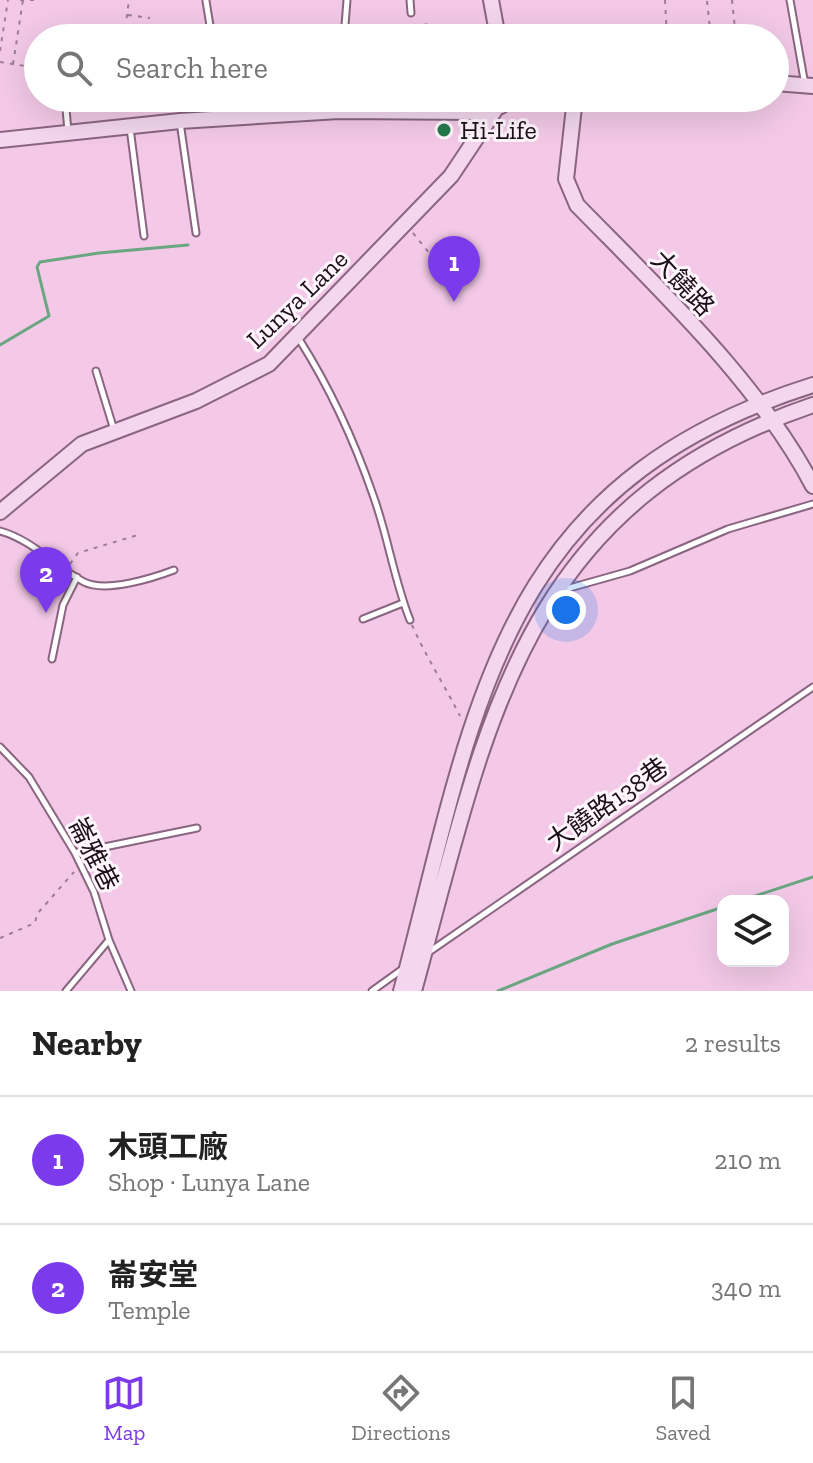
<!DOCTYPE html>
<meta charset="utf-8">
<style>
body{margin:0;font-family:"Zilla Slab","Noto Sans TC",serif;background:#f6f6f6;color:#222}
.controls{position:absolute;right:24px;bottom:24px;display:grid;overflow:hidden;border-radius:16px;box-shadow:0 8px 32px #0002}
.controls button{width:72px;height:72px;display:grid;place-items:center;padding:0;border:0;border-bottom:2px solid #e0e0e0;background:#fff;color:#222;font:40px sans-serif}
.you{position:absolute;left:566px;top:610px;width:28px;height:28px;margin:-20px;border:6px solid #fff;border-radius:50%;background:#1a73e8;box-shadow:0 0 0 12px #1a73e833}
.badge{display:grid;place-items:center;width:52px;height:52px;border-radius:50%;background:#7c3aed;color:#fff;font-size:26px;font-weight:700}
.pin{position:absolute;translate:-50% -66px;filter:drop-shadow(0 2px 4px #0008)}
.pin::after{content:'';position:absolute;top:42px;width:28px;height:24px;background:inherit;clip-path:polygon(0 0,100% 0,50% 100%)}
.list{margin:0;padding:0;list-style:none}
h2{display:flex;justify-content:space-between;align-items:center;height:104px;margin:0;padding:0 32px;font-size:34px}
h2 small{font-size:26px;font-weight:400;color:#767676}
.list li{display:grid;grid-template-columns:52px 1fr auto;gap:24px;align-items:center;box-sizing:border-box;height:128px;padding:0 32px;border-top:2px solid #e0e0e0}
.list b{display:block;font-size:30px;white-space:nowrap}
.list p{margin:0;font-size:26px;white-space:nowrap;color:#767676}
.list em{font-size:26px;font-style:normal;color:#767676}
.icon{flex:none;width:44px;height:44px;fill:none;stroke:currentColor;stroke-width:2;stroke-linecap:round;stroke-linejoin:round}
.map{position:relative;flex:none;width:813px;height:991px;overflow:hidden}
.search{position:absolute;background:#fff;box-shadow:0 8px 32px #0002;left:24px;right:24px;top:24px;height:88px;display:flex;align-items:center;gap:20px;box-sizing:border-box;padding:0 28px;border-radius:44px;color:#767676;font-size:30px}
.sheet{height:360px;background:#fff}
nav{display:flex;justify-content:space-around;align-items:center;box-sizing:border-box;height:112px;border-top:2px solid #e0e0e0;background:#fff;font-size:22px;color:#767676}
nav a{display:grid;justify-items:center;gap:4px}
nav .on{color:#7c3aed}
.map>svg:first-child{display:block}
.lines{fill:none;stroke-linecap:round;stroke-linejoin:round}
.stream{stroke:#69a681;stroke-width:3}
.lane-casing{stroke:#8a6580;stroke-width:9}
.secondary-casing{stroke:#8a6580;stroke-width:18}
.path{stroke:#9d7e94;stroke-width:2;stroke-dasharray:4 6;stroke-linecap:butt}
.lane{stroke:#fff;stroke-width:5}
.secondary{stroke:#f4d7ee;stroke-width:14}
.poi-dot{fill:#247a4d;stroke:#fef6fc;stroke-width:3}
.labels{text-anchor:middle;stroke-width:6;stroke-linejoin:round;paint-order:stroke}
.poi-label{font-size:26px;fill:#1d0f1a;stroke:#fef6fc;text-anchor:start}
.street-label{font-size:26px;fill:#1d0f1a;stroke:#fef6fc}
</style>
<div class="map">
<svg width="813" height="991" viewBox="0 0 813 991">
<rect width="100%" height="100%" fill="#f3c9e7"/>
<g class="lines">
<path class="stream" d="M0,345l49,-29 -12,-49 3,-5 59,-9 89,-8
M740,901l73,-24
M498,991l114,-47 111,-37"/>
<defs>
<path id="lane" d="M410,0l1,13
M790,0l15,85
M206,1l6,37
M426,28l1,10
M344,38l3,-38
M65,98l3,33
M222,98l1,19
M180,122l16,111
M130,128l14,108
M299,339c31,49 55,101 74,156 15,41 21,85 37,125
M96,371l18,59
M0,531c33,9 55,36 84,51 22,11 69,-4 90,-12
M566,589l64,-18 98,-42 85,-25
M363,619l40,-16
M52,659l11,-54 14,-28
M0,747l29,30 46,76 19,39 15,48 22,51
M75,853l122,-25
M429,952l384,-265
M66,991l43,-51
M372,991l32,-23"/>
<path id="secondary" d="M491,0l7,38
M775,83l38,3
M575,98l-9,81 11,26c82,84 182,178 236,281
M371,105l45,-7
M0,140l180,-19 159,-10 141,1 21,-6
M0,512l82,-68 114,-43 73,-37 182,-188 52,-78
M401,991c75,-282 94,-506 412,-606
M414,991c73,-265 104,-486 399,-586"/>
</defs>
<use href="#lane" class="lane-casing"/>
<use href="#secondary" class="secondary-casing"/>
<path class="path" d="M20,0h18
M665,0l2,38
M732,0l4,38
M707,1l4,37
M128,15l22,3
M124,38l5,-38
M0,51l8,-51
M0,62l38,6
M13,64l10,-64
M413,233l29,36
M70,564l8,-11 63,-19
M412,625c14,32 32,59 48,91
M0,938l35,-15 2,-9 37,-42"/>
<use href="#lane" class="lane"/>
<use href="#secondary" class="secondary"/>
</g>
<circle class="poi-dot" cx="444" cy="130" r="8"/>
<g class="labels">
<g class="poi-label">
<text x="460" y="139">Hi-Life</text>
</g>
<g class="street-label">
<text transform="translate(683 283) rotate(47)" y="9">大饒路</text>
<text transform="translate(297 299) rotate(-44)" y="9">Lunya Lane</text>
<text transform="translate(607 804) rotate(-35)" y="9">大饒路138巷</text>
<text transform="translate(94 854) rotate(63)" y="9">崙雅巷</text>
</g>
</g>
</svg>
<div class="controls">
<button><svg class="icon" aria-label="layers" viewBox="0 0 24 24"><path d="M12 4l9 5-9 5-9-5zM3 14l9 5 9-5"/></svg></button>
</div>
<div class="you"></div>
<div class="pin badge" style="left:454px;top:302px">1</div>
<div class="pin badge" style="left:46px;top:613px">2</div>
<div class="search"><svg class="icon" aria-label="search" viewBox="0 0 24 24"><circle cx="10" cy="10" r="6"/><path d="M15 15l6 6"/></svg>Search here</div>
</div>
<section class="sheet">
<h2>Nearby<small>2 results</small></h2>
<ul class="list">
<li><span class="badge">1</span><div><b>木頭工廠</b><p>Shop · Lunya Lane</p></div><em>210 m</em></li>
<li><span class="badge">2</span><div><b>崙安堂</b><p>Temple</p></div><em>340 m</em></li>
</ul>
</section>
<nav>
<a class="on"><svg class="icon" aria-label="map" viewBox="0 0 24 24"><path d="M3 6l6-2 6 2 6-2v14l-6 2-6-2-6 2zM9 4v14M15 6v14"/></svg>Map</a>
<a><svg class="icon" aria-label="directions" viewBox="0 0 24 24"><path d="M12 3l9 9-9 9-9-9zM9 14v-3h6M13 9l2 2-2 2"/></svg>Directions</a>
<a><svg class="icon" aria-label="saved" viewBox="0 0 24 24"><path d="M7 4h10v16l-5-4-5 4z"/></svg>Saved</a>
</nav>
